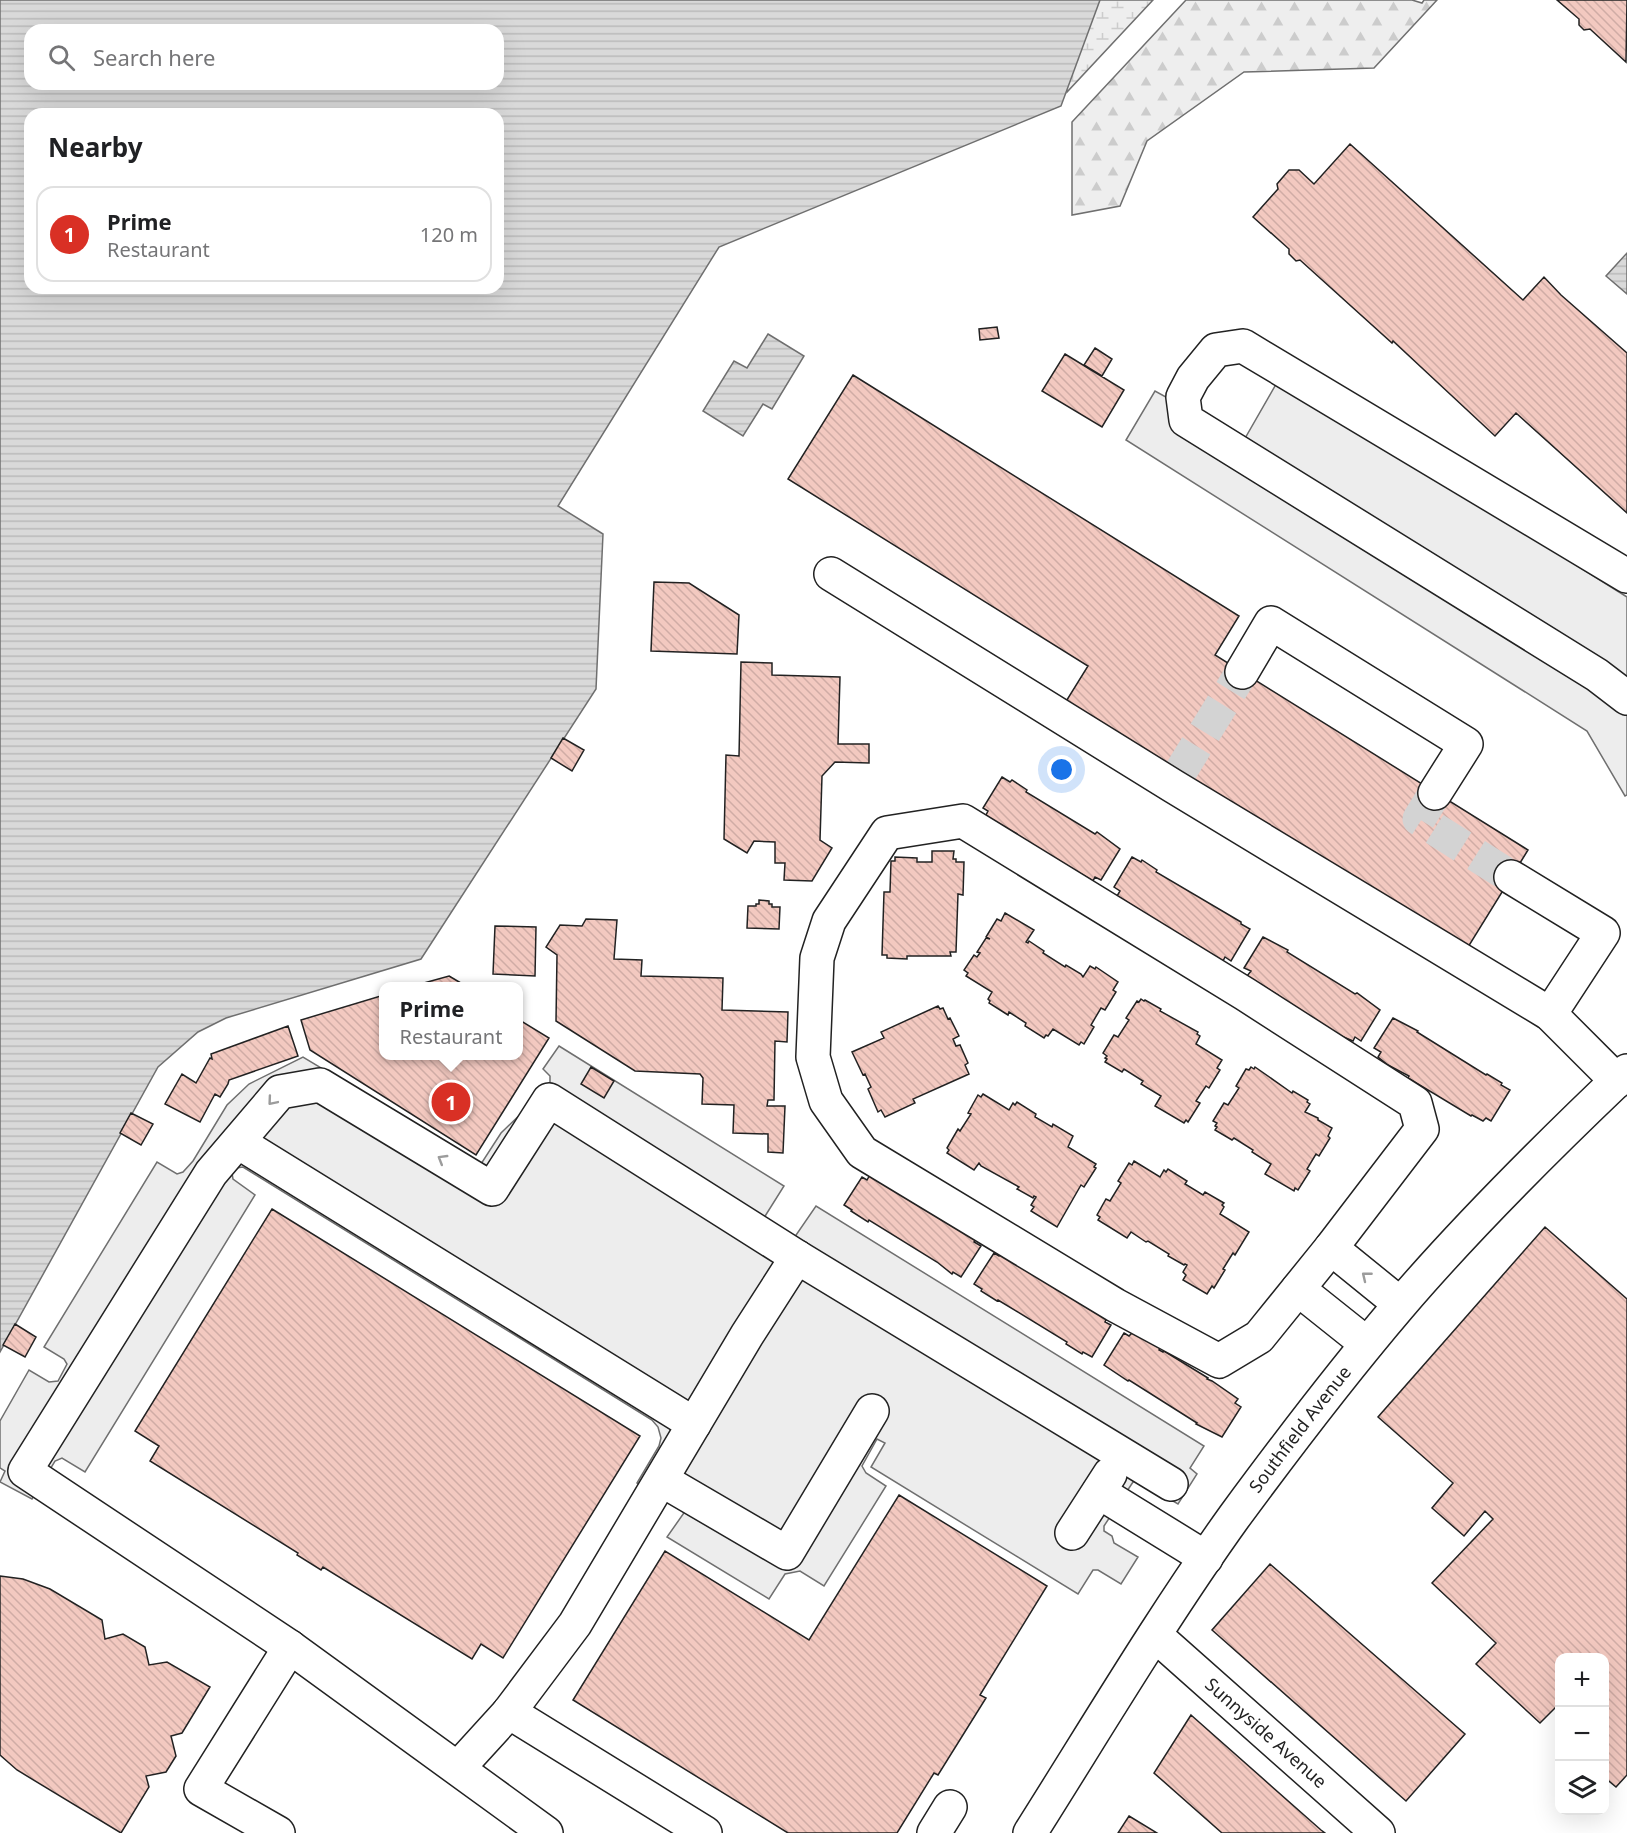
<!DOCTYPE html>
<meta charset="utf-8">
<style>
body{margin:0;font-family:"Noto Sans",sans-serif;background:#f6f6f6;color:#202124}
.controls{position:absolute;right:18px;bottom:18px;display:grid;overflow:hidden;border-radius:12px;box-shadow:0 6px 24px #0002}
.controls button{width:54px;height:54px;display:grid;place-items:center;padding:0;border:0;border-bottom:2px solid #e0e0e0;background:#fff;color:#202124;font:30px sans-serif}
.you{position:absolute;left:1062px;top:770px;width:21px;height:21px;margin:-15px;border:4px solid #fff;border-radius:50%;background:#1a73e8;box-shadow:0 0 0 9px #1a73e833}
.badge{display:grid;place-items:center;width:39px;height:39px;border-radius:50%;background:#d93025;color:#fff;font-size:20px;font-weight:700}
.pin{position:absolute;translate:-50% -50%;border:3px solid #fff;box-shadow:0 2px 6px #0006}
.popup{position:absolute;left:379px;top:982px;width:144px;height:78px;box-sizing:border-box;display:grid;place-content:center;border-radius:12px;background:#fff;filter:drop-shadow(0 2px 4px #0005);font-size:20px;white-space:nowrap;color:#757577}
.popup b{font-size:22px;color:#202124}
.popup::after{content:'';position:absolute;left:50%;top:100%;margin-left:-12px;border:12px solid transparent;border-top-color:#fff}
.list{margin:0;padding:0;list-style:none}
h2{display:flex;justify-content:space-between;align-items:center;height:78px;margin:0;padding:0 24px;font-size:26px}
h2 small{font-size:20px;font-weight:400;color:#757577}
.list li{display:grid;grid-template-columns:39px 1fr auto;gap:18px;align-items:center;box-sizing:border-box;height:96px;margin:0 12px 12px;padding:0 12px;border:2px solid #e0e0e0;border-radius:18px}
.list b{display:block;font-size:22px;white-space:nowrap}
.list p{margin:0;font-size:20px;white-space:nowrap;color:#757577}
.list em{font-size:20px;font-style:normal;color:#757577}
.icon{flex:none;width:33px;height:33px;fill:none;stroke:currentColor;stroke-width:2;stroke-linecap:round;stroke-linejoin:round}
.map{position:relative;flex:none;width:1627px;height:1833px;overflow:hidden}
.search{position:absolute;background:#fff;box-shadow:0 6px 24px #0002;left:24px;top:24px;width:480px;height:66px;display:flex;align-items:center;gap:15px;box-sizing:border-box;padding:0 21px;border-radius:18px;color:#757577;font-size:22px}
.panel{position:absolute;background:#fff;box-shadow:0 6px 24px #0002;left:24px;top:108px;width:480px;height:186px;border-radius:18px}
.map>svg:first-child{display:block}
.forest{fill:url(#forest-firs);stroke:#6f6f6f;stroke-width:1.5}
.wetland{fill:url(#wetland-marsh);stroke:#6f6f6f;stroke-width:1.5}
.parking{fill:#ededed;stroke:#6f6f6f;stroke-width:1.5}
.water{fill:url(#water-rules);stroke:#6f6f6f;stroke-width:1.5;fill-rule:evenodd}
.building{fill:url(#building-back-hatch);stroke:#222;stroke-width:1.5}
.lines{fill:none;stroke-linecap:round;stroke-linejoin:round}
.minor-tunnel{stroke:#d3d3d3;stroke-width:33;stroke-dasharray:33 16;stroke-linecap:butt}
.minor-casing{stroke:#222;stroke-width:36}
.minor{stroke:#fff;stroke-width:33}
.oneway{stroke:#9c9c9c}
.labels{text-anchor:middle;stroke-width:4.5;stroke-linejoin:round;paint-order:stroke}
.street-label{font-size:18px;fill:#222;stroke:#fff}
</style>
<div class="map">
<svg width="1627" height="1833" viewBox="0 0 1627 1833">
<defs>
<pattern id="forest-firs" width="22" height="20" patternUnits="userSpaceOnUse" patternTransform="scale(1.5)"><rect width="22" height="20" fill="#eee"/><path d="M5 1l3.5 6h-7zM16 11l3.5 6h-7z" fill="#ccc"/></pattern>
<pattern id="wetland-marsh" width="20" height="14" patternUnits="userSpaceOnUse" patternTransform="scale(1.5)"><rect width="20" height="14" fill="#eee"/><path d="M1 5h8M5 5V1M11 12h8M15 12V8" fill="none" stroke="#ccc"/></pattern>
<pattern id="water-rules" width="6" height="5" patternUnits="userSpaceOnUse" patternTransform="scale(1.5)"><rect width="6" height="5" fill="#d9d9d9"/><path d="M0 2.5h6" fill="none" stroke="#bababa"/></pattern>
<pattern id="building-back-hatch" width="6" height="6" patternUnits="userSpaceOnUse" patternTransform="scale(1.5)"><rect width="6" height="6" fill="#f3c9c0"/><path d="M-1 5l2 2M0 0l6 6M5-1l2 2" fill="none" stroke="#d0aca5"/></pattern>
</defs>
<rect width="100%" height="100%" fill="#fff"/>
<path class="forest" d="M1186,0h226l10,3 2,-3h13l-63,68 -130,4 -97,69 -27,65 -48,9v-93z"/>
<path class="wetland" d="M1053,0h100l-86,92z"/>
<path class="parking" d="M1279,379l348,218v198l-2,1 -38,-65 -461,-291 29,-49 89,49z
M559,1046l225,140 -22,35 30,20 24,-35 388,240 -14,22 7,6 -19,30 -39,-23 -6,1 -29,44v5l8,5 2,7 24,14 -17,27 -23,-14h-5l-15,24 -207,-127 14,-24 -8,-4 -15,27 4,7 20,13 -62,100 -24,-15 -15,3 -16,25 -102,-62 19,-27 -49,-27 22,-37 2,-8 -3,-11 -6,-7 -409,-253 -7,1 -4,5 1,6 22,16 -170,277 -23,-14 -7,3 -23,38 -32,-17 5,-11 -5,-3v-47l29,-51 20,12 9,-1 9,-17 -3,-5 -20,-12 113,-185 20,12 6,-2 10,-11 34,-56 22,-21 54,-27 178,107 20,-31 27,-26 22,-15v-16l-7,-7z"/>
<path class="water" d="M0,0h1100l-39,106 -342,141 -161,259 45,28 -7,155 -175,270 -195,59 -28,14 -40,35 -158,285zM30,30h468v54h-468zM30,114h468v174h-468z
M1627,253v41l-21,-18z
M768,334l36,22 -32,53 -9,-5 -20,32 -40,-25 31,-50 13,7z"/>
<path class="building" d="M1557,0h70l-1,62 -36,-33 -6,1 -5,-5v-6z
M1350,144l173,156 21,-23 17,18 66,58v160l-111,-100 -21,23 -102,-95 -1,2 -92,-83 -4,1 -7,-7v-5l-36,-32 25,-28 -1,-5 12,-14h10l15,14z
M997,327l2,11 -19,2 -1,-11z
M1095,348l17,11 -10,17 -18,-11z
M1065,354l59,36 -22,37 -60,-36z
M853,375l386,241 -24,39 313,195 -63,102 -400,-249 23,-37 -300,-187z
M654,582l35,1 50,32 -2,39 -86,-3z
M741,662l31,1v12l68,2 -2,67h31v19l-34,-1 -13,14 -2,64 12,8 -20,33 -28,-1 1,-17h-10v-21l-21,-1 -7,12 -23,-14 2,-84 13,1z
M563,738l21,12 -12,21 -21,-13z
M1002,777l8,5 2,-2 15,10 -1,2 69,42 2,-2 23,17 -19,31 -6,-3 -2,4 -32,-19 -1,1 -44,-26 1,-3 -20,-10 -11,-9 2,-4 -5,-3z
M932,851h22l-1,8h3v3h8l-1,33 -5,-1 -2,58h-6l1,4h-44v3l-20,-1v-3h-5l2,-63h6l1,-31h4v-4l22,1v4h15z
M1132,857l9,5 1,-2 15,10 -1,2 85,50v2l9,5 -19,32 -6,-4 -2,4 -12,-7v1l-94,-59 3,-5 -6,-4z
M759,900l10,1v3h3v3h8l-1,22 -32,-1 1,-22h8v-2h3z
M1005,913l29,17 -8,12 2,1 1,-2 15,10 -1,2 22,14 1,-2 15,9 2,3 7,-11 5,3 1,-2 22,15 -5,8 3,2 -11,18 -4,-2 -10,17 3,2 -10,17 -3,-2 -2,3 -26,-16 -5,7 -2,-1 -2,3 -19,-12 1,-3 -17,-11 -1,3 -19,-12 1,-2 -2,-2 4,-7 -26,-16 2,-3 -4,-3 10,-15 3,2 3,-4 -3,-1 9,-14 4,1 -4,-2 11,-18 4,2z
M586,919l31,1 -3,39 28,1 -1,16 82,2 -1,32 66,2 -1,30 -12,-1 -1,59h-6l-1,6h18l-2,47 -15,-1v-18l-35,-1 1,-28 -32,-1 1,-26 -3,-4 -65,-3 -79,-50 1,-66 -11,-8 14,-22 22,1z
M495,926l41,1 -1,49 -42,-2z
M1263,937l25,13 -1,2 68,42 2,-1 23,17 -19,31 -6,-4 -2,4 -12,-5 -64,-39 1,-2 -31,-19 4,-5 -7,-3z
M449,976l17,10h-53z
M384,995v61h134v-37l31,19 -73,117 -166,-105 -9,-30z
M1141,999l3,2 1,-1 16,9 -1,2 38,21 -1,2 3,2 -4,8 26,16 -5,8 3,2 -11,18 -3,-2 -10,15 4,2 -12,19 -2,-2 -2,3 -29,-17 6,-10 -20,-12 2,-3 -19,-12 -2,3 -17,-10 2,-3 -2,-1 2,-2 -4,-3 11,-18 4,2 11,-17 -3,-2 11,-17 2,1z
M938,1006l2,3 3,-1 5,11 2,-1 9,18 -6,3 3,7 4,-1 8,18 -3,2 4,9 -56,25 2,4 -30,14 -4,-7 -3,2 -10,-23 3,-2 -6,-13 -2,1 -11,-23 32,-14 -3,-6z
M1393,1018l25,13 -1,1 69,43 1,-1 15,9 -1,2 9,5 -19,31 -5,-3 -3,3 -11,-6 -1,1 -63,-38 1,-2 -21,-11 -10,-8 3,-5 -7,-4z
M288,1026l10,30 -69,24 -1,4 -8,13 -5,-3 -15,28 -35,-18 17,-30 14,9 14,-25 2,1 -1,-5z
M591,1067l23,14 -10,17 -23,-14z
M1251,1067l3,2 1,-2 37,26 1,-2 15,9 -1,2 3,2 -5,8 13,6v2l14,8 -4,8 2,2 -11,18 -3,-2 -9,15 3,2 -12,19 -3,-2 -1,3 -29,-17 6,-10 -19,-12 1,-2 -19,-12 -2,2 -17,-10 2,-3 -2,-1 2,-3 -4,-2 11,-18 4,2 11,-17 -3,-2 10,-17 3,1z
M983,1094l26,16 4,-7 2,2 2,-3 19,12 -1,3 17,10 1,-3 20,12 -5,11 28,17 -2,3 2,1 -12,19 -3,-2 -24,42 -26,-16 3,-4 -3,-2 5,-8 -2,-1 -1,2 -16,-9 2,-2 -38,-21 -2,-3 -5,7 -27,-17 2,-3 -2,-2 11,-19 2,2 11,-17 -3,-1 10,-18 3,2z
M131,1113l22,11 -12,21 -21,-12z
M1134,1161l26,16 4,-7 2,2 2,-3 19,12 -2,3 18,11 2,-3 19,11 -2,2 2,2 -4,7 29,18 -14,23 -2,-2 -10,16 2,1 -11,18 -2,-2 -5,8 -24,-14 3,-5 -3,-3 4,-7 -2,-1 -1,1 -16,-9 1,-2 -21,-13 -2,1 -15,-10 -4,6 -29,-18 2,-3 -3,-2 9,-16 4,2 11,-18 -3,-2 11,-18 3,2z
M871,1173l105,65 -2,4 7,4 -20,31 -8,-5 -1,2 -15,-12 -68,-42 -1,2 -17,-11 1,-1 -8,-5 18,-28 5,3z
M272,1209l368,227 -137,222 -22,-14 -9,15 -149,-92 -2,3 -24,-15 1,-2 -148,-92 9,-15 -24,-15z
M1545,1227l82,72v476l-11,12 -12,-10v-119h-44v45l-20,20 -64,-59 20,-21 -64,-60 61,-64 -8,-8 -21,25 -32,-28 21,-25 -75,-66z
M994,1253l5,3 2,-3 106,65 -2,4 6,3 -19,32 -9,-5 -1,2 -16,-10 1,-2 -69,-42 -1,1 -16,-10 1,-2 -8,-5z
M15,1324l21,13 -11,20 -22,-12z
M1124,1333l5,3 3,-3 12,6 16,9 -1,2 4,2 1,-1 44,27 -1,1 5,2 26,18 -3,4 6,4 -19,30 -26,-13 1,-1 -68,-43 -1,1 -24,-16z
M899,1495l148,91 -67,109 6,3 -48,77 -4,-2 -37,60h-109l-215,-133 92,-149 144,89z
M1270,1564l195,170 -59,67 -194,-171z
M0,1576l23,3 27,10 52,31 3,19 18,-5 22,13 4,18 18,-3 43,25 -28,46 -11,3 5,20 -10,16 -20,4 3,11 -28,46 -104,-63 -17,-15z
M1191,1715l130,115 4,3h-103l-68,-60z
M1129,1816l28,17h-39z"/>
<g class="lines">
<path class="minor-tunnel" d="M1179,774l63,-102
M1435,793l-16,26 92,58"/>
<defs>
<g id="minor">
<path d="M831,574l342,212 377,228 67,67"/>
<path d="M1627,576l-384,-230 -27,4 -23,28 -10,19 3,23 411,255 30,23"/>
<path d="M1242,672l29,-49 195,121 -31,49"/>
<path d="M963,821l282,173 170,109 7,26 -91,119 -72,89 -40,24 -104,-56 -253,-153 -36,-51 -13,-44 4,-99 12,-37 58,-88z"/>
<path d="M1511,877l92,56 -53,81"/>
<path d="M238,1142l456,282"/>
<path d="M1331,1248l69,56"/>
<path d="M1298,1289l69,55"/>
<path d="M662,1480l125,73 85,-142"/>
<path d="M1099,1492l107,66"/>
<path d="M1072,1533l38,-59"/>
<path id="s1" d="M1155,1635l223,198"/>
<path d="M509,1712l196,121"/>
<path d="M458,1768l51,-56 66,-88 172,-289 50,-78"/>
<path d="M278,1833l-77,-44 89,-142"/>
<path d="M546,1833l-256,-186 -265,-176 186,-298 69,-81 40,-7 172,104 57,-89 248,157 374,227"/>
<path d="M934,1833l16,-26"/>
<path id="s2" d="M1030,1833c67,-106 131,-214 204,-316 53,-72 107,-143 165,-211 71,-83 149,-160 228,-235"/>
</g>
</defs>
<use href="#minor" class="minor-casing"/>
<use href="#minor" class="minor"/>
</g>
<defs><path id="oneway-chevron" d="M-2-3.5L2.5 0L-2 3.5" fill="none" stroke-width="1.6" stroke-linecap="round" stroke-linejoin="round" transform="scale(1.5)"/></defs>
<g class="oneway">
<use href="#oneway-chevron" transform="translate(272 1101) rotate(130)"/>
<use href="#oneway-chevron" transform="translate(442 1159) rotate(-149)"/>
<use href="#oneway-chevron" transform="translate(1366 1276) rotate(-141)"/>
</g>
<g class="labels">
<g class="street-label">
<text dy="6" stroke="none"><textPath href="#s2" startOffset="486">Southfield Avenue</textPath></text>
<text dy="6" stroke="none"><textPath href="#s1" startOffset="148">Sunnyside Avenue</textPath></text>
</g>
</g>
</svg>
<div class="controls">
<button>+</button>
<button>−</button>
<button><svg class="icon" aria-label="layers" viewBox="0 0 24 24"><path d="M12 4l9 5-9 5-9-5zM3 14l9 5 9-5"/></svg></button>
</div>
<div class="you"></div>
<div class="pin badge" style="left:451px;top:1102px">1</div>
<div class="popup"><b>Prime</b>Restaurant</div>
<div class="search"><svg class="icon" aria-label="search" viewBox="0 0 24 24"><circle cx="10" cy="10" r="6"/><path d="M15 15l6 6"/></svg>Search here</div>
<section class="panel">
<h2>Nearby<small></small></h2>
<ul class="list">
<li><span class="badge">1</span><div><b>Prime</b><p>Restaurant</p></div><em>120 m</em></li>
</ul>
</section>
</div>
